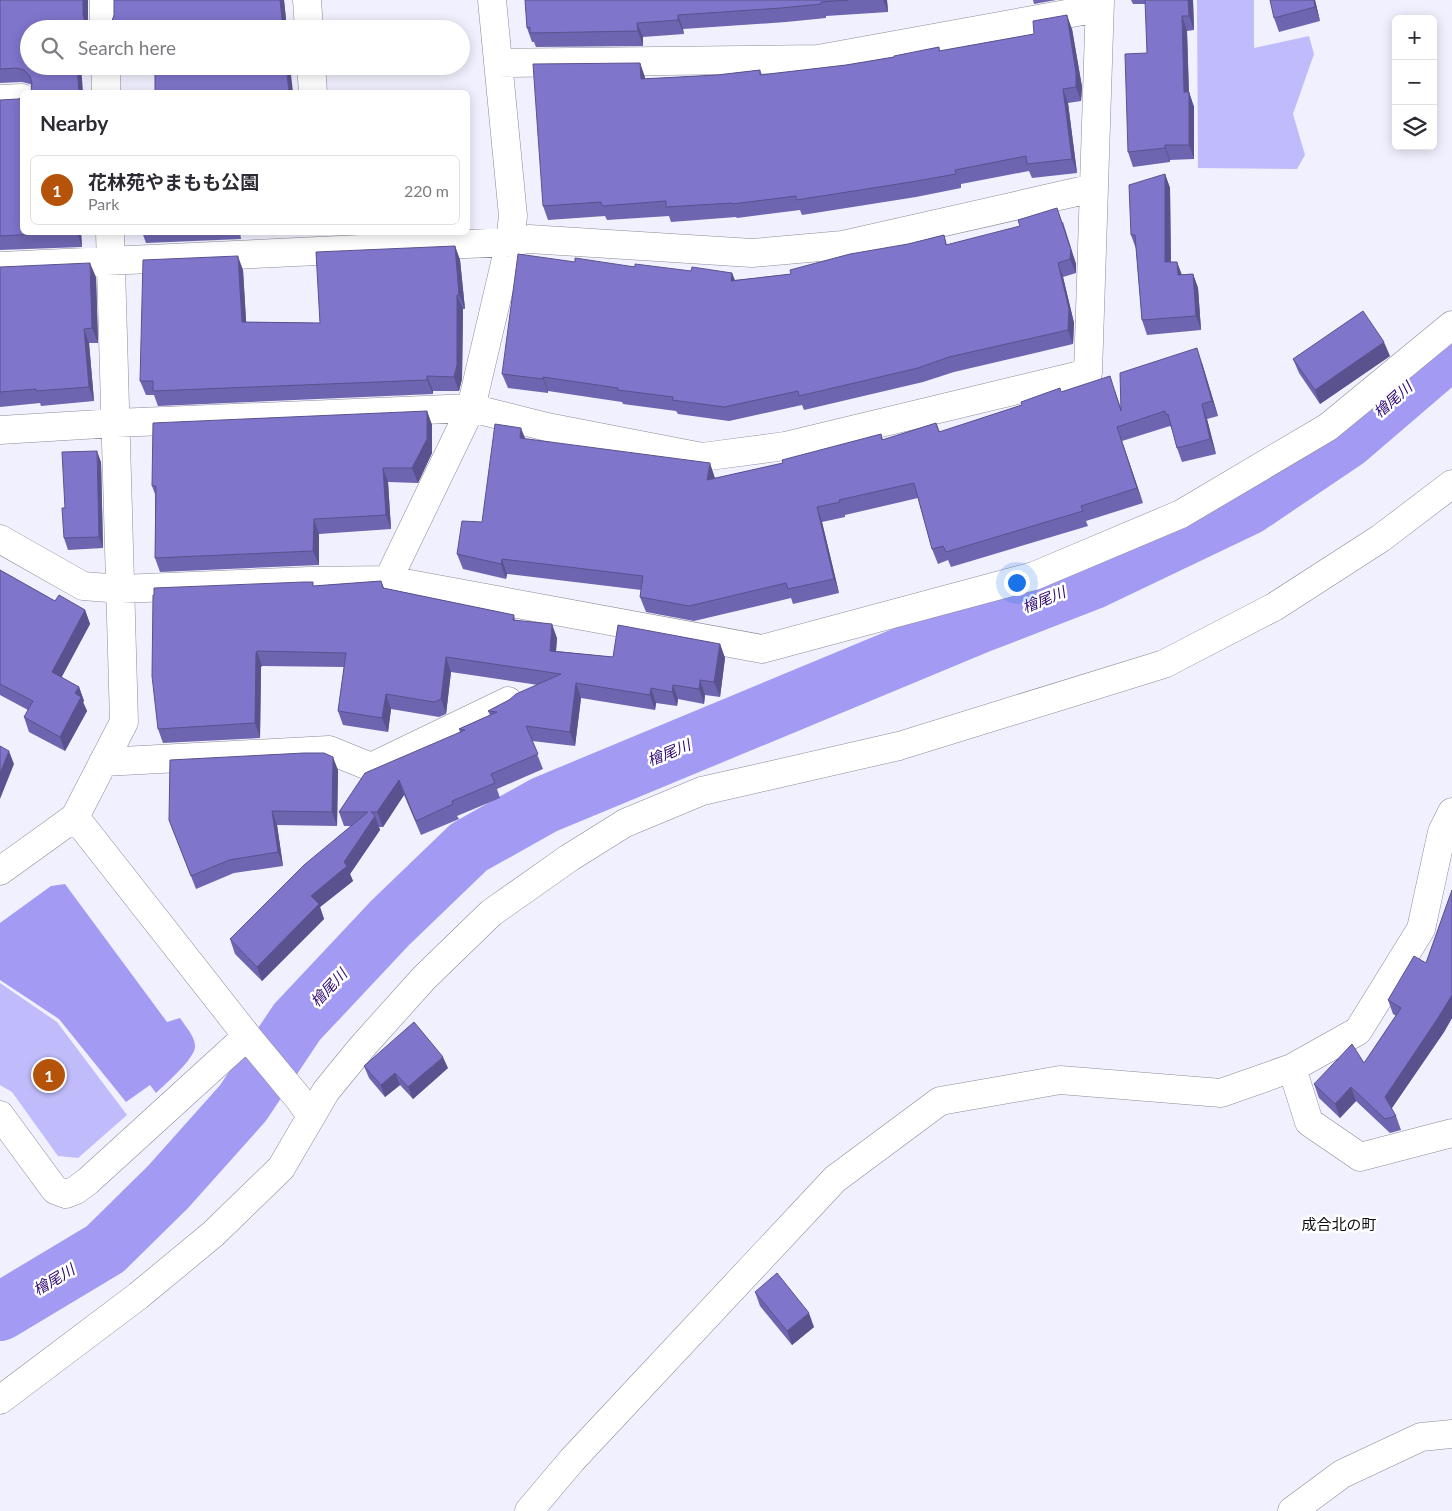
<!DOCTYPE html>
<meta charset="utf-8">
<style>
body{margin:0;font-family:Lato,"Noto Sans JP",sans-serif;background:#f7f7f7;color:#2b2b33}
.controls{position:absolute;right:15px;top:15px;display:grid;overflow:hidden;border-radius:8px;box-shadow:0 2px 12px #0003}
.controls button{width:45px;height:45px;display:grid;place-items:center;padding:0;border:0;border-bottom:1px solid #e1e1e2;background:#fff;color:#2b2b33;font:25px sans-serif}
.you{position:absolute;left:1016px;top:582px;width:18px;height:18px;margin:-12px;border:4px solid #fff;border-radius:50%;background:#1a73e8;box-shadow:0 0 0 8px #1a73e833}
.badge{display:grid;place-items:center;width:32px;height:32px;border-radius:50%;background:#b45309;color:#fff;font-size:16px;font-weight:700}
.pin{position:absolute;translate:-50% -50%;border:2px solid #fff;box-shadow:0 1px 5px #0006}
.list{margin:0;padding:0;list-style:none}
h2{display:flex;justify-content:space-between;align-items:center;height:65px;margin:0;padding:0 20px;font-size:21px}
h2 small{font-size:16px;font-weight:400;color:#7c7c81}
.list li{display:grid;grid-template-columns:32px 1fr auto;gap:15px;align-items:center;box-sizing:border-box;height:70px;margin:0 10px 10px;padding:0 10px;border:1px solid #e1e1e2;border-radius:8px}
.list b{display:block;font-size:19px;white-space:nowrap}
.list p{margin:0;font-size:16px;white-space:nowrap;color:#7c7c81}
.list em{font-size:16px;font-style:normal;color:#7c7c81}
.icon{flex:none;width:28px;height:28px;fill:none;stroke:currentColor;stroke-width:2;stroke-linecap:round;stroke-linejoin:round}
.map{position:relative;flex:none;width:1452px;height:1511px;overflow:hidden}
.search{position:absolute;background:#fff;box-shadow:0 2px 12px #0003;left:20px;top:20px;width:450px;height:55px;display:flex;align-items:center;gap:12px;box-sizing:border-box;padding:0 18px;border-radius:28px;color:#7c7c81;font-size:19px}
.panel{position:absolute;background:#fff;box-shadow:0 2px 12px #0003;left:20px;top:90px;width:450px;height:145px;border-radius:8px}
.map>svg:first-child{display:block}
.green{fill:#c0bcfb}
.water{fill:#a39af3}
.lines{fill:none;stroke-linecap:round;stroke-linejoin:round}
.river{stroke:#a39af3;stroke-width:58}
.street-casing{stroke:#8b8b97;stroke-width:29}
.street{stroke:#fff;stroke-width:28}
.wall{fill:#6d65af}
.shaded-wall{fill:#59528e}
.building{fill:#7f75cb;stroke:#59528e}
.labels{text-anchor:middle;stroke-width:5;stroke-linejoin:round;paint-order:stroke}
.water-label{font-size:15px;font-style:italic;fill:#2e0a74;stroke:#fff}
.neighbourhood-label{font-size:15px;fill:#0f0e13;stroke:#fff}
</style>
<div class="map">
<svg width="1452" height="1511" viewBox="0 0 1452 1511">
<rect width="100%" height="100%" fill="#f1f0fe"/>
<path class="green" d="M1197,0h57v48l55,-12 5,18 -21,60 12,41 -8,14 -99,-1z
M0,983l57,39 70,93 -49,43 -20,-2 -46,-64 -12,-7z"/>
<path class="water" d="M65,884l102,138 13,-4c5,8 14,17 15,27 2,12 -30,39 -39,48l-6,-8 -24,17 -67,-83 -59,-39v-57l51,-37z"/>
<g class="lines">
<path class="river" d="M0,1312l105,-63 63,-62 75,-84 54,-81 93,-99 79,-76 75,-42 436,-181 111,-43 157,-75 98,-66 106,-91"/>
<defs>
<path id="street" d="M104,0v29
M307,0l2,29
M498,63l320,-4 281,-51
M106,66v26
M311,66l2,26
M0,99l22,-1
M0,266l510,-24 19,-3 223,14 91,-8 251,-57
M0,430l116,-7 355,-15 76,19 155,30 83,-11 303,-73 12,-373
M0,539l83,47 38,3 188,-8 79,-1 83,-172 39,-166 3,-26 -21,-216
M388,580l374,69 272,-73 147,-62 147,-87 124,-102
M103,762l226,-12 42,17 137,-66
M75,817l176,224 48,58 12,17
M0,871l75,-54 49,-95 -14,-490
M1292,1068l17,54 51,35 92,-24
M0,1115l55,75 11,4 10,-4 12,-9 159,-145
M0,1400l138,-104 75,-62 68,-66 45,-77 36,-44 62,-69 67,-65 78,-55 56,-35 77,-32 197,-45 265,-82 110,-57 107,-69 71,-54
M529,1511l43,-51 263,-281 105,-78 120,-21 161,13 71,-25 66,-37 63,-102 21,-97 10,-20
M1292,1511l50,-37 79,-37 31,-3"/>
</defs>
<use href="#street" class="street-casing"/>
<use href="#street" class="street"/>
</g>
<path class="wall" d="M0,0l88,6v20l2,3h-61l54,63 -52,-1 1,-5 -2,-2 -8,-2 -22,1z
M114,0h170l3,29h-175l-1,-5 3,-9z
M525,0h362l1,12 -62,4v2l-40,4 -103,7 1,5 -41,3v9l-107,1 -2,-5h-2l-5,-14z
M1033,0h23l-22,4z
M1131,0h62l1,30 -7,1 2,61 5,15v52l-24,1v2l-37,5 -5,-15 19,-99 -1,-49h-13z
M1315,0l5,21 -41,11 -5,-14z
M1072,29l10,58 -1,14 -13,2 9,70 -45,5 -3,-7 -68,13v4l-45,9 -114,18 -2,-5 -63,8 -1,-1 -65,5 -2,-6 -62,4 -2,-4 -57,4 -5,-14 97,-143 5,16 72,-4 43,-5 2,5 84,-10 48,-8 45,-10 1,4z
M0,100l22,132h59l1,15 -82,3z
M1165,174l5,14 1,74h6l5,13 11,-1 5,14 3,42 -54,5 -5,-15 -6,-71 -5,-14z
M1063,222l13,42v9l-13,4 11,46 -1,21 -119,28 -31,10 -119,28 -2,-5 -73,16 -51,-7 -2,-3 -53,-7 -1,-2 -74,-11v2l-40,-5 -6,-14 73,-112 116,9 41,2 3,7 56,-6 153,-39 3,10z
M142,232h98l1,7 -95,4z
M455,246l5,14 5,49h-2l-1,70 -3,12h-26v3l-275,12 -4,-11h-8l-6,-14 103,-111 3,52 74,1z
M0,267l96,10 2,66h-9l5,58 -53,5 -1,-3 -40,4z
M1390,356l-70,48 -21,-31 -6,-14z
M1202,363l16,53 -11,3 9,35 -34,8 -5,-14 -5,-19 -2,-3 -48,15 21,62 -57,18 2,5 -137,41 -3,-7 -10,4 -6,-15 -14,-51 -73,17v2l-23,5 17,71 -46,11 -2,-6 -97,23 -48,-9 -6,-15 1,-7 -134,-16 -1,5 -43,-10 -6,-15 25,-32 43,-83 190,39 68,-15 98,-29 2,6 53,-17 4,9 121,-40 54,-1 6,17z
M427,411l5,14v28l-14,30 -30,-1 3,47 -72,5v31l-159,7 -5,-14v-64l-3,-8z
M101,462l2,86 -35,2 -4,-12 1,-30z
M0,570l55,31 30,9 5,14 -29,53 18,10 5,14 -1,1 4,9 -22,40 -36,-19 -5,-15 4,-7 -28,-15z
M381,581l3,7 130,27 1,5 42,18 -1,13 57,6 107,-13 5,14 -5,39 -15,-2 -1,9 -26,-5 -1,7 -21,-3 -1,7 -74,-12 -6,48 -43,-5 11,28 -46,20 3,9 -43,18 2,3 -38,16 -17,-40 -21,32h-4l1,3 -30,44 3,7 -33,26 4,12 -62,62 -27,-27 -5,-15 121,-113h-7l-5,-14 121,-80 -1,-3 31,-14 -2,-4 21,-11 29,-15 -87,-13 -5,42 -7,3 -48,-8 -3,23 -45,-7 -5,-14 6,-44 -82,-1 -1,1 -1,71 -97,5 -5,-14 156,-143z
M338,770l-1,56 -60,-1 6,41 -49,7 -38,16 -27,-69z
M1452,890v128l-8,14 -53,77 5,7 5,14 -11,3 -34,-32 -16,17 -21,-20 -5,-14 50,-21 32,-47 -3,-2 -5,-14 38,-37z
M364,1066l84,2 -35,31 -13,-14 -15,12 -16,-19z
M755,1292l59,35 -22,18 -32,-39z"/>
<path class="shaded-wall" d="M83,0h5v26h-1l1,3h-1l-4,-14z
M280,0h4l3,29h-4z
M883,0h4l1,12z
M1188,0h5l1,30 -5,-14z
M1314,0h1l5,21 -5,-14z
M678,15l5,14 1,5 -6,-14z
M1067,15l5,14 10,58 -1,14 -5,-14z
M1182,16l5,15 2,68v-7l5,15v52l-5,-14 -5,-53z
M637,23l6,14v9l-5,-15z
M640,63l5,14 1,16 -5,-14z
M77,66h4l2,26h-4z
M286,66h4l3,26h-4z
M1063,89l5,14 9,70 -5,-14z
M1165,145l5,15v2l-5,-14z
M1165,174l5,14 1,89 -6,-15z
M1057,208l19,56v9l-6,-14z
M77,232h4l1,15z
M455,246l5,14 5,49 -6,-14z
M238,256l5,14 4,66 -5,-14z
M1177,262l5,14 -4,-1z
M90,263l6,14 2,66 -6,-15z
M1058,263l5,14 11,46 -1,21 -5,-14z
M732,273l5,14 -6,-6z
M1193,274l5,14 3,42 -5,-14z
M457,295l6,14 -1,70 -3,12 -5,-14z
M84,329l5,14 5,58 -5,-14z
M1384,342l6,14 -70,48 -5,-14z
M1197,348l5,15 16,53 -6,-15z
M427,376l6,15v3l-6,-14z
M543,377l5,14v2l-5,-14z
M1202,404l5,15 9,35 -6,-15z
M427,411l5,14v28l-14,30 -6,-15z
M1117,427l5,14 21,62 -6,-15z
M521,428l6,15 -7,-5z
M97,451l4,11 2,86 -4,-11z
M710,463l5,15 -2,17 -6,-15z
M383,468l5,14 3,47 -5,-14z
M817,507l5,15 17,71 -5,-14z
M314,519l5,15v31l-6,-14z
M502,559l5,15 -1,5 -5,-15z
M85,610l5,14 -33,62 -5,-14z
M552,624l5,14 -2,27 -5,-14z
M720,644l5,14 -5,39 -6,-15z
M257,651l5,15 -1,1 -1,71 -5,-15 1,-70z
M446,657l5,15 -5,42 -5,-15z
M700,680l5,15 -1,9 -5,-15z
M576,683l5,15 -6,48 -5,-14z
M673,685l5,14 -1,7 -5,-14z
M79,687l5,14 -1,1 4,9 -22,40 -5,-14 15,-44z
M651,688l5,15 -1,7 -5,-15z
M386,694l5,15 -3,23 -6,-14z
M9,751l5,13 -14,35v-26z
M333,757l5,13 -1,56 -5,-14z
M399,780l5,15 -21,32 -6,-15z
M272,811l5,14 6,41 -5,-14z
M375,816l5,14 -30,44 3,7 -33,26 4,12 -62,62 -5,-14 54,-71 33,-34z
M1452,995v23l-8,14 -54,79 -5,-14z
M443,1057l5,11 -35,31 -5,-12z
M395,1073l5,12 -15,12 -4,-12z
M1351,1087l5,14 -16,17 -5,-14z
M809,1313l5,14 -22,18 -5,-14z"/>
<path class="building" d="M0,0h83v15l2,7 3,4h-1v3h-58v37h48l2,26h-50l2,-1 1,-8 -2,-7 -6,-6 -7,-2 -17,1z
M114,0h166l3,29h-129v-8l-43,3 3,-9z
M525,0h323l-27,2v2l-40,4 -103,7v5l-41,3 1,8 -108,2v-6l-3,1z
M1145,0h43l1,16h-7l2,76h5v53h-24v3l-37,4 -3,-98 22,-1z
M1270,0h44l1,7 -41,11z
M1067,15l9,58v14l-13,2 9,70 -45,5 -1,-8 -71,14 1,4 -45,8 -115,18v-4l-64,8v-1l-66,4v-6l-64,5 -1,-4 -58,4 -10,-142 107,-1 1,16 76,-4 43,-5v5l86,-10 48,-8v-1l45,-9v4l95,-17 -1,-13z
M155,66h131l3,26h-134z
M22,98v134h50l-72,4v-136l18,-1z
M1165,174v88h12l1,13 15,-1 3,42 -54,4 -7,-85h-4l-2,-50z
M1057,208l14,42 -1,9 -12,4 11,46 -1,21 -119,27 -31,11 -119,28 -1,-5 -74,16 -52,-7 1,-3 -55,-7v-2l-75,-11v2l-41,-5 16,-120 57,8v-4l60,9v-3l56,7 1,-4 40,6 -1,8 60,-7 -1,-4 60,-16 58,-10 36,-9 2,10 74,-19 -2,-6z
M455,246l4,49h-2v70l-3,12 -27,-1v4l-274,11v-10h-13l3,-121 95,-4 4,66 78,1 -4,-71z
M90,263l2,65 -8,1 5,58 -53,4v-2l-36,3v-125z
M1363,311l21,31 -69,48 -22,-31z
M1197,348l15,53 -10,3 8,35 -33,9 -9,-34 -2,1 -1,-4 -48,16 20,61 -56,18 2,5 -137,41 -3,-6 -11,3 -18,-66 -75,17 1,2 -23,5 17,72 -46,10 -2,-6 -97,23 -49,-9 3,-21 -141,-17 -1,5 -44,-10 5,-33 20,1 13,-98 26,4 -1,10 190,25 -3,17 76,-17 -1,-3 99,-26 1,6 54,-17 3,9 83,-27 -1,-3 39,-14 1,4 49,-16 11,35 -1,-38z
M427,411v28l-15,29h-29l3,47 -72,4 -1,32 -158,7 1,-72h-4l1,-63z
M97,451l2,86 -35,1 -2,-30h3l-3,-56z
M0,570l55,31 4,-6 26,15 -33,62 27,15 -4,6 6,4 -21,40 -36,-20 9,-16 -33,-17z
M381,581l2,7 131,27 -1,5 39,4 -2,27 63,6 5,-32 102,19 -6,38 -14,-2 -1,9 -26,-4 -1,7 -21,-4 -1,7 -74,-12 -6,49 -44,-6 12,28 -47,20 4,9 -43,18 1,3 -37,17 -17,-41 -22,32h-6l4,4 -31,46 3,4 -36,30 8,8 -62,63 -27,-28 74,-74 64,-53h-29l26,-39 100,-43 -6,-1 38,-17 -9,-1 21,-11 7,-6 45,-20 -115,-17 -5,42 -7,3 -48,-8 -4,24 -44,-7 8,-58 -89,-2 -1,2 -1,70 -97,6 -6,-53 1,-81h1v-7l150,-6h9v4z
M0,746l9,5 -9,22z
M304,753h20l9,4 -1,55 -60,-1 6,41 -49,8 -38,16 -22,-56 1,-60z
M1452,890v105l-14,23 -53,79 11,19 -11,3 -34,-32 -16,17 -21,-20 38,-40 12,19 37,-55 -13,-8 26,-44 12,7z
M414,1022l29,35 -35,30 -13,-14 -14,12 -17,-19z
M777,1273l32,40 -22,18 -32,-39z"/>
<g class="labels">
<g class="water-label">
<text transform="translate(1393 400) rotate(-41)" y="5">檜尾川</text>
<text transform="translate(1044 600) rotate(-22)" y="5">檜尾川</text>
<text transform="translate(669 753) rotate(-22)" y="5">檜尾川</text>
<text transform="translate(329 988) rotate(-47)" y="5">檜尾川</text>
<text transform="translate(54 1280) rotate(-31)" y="5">檜尾川</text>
</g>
<g class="neighbourhood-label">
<text x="1339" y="1230">成合北の町</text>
</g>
</g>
</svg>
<div class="controls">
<button>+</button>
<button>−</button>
<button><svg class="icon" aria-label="layers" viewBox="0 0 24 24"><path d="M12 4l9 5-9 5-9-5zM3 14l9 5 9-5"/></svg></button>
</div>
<div class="you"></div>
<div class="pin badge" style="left:49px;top:1075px">1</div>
<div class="search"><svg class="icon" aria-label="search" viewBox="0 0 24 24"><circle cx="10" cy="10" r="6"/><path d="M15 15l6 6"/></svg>Search here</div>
<section class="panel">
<h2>Nearby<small></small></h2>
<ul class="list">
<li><span class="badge">1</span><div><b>花林苑やまもも公園</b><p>Park</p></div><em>220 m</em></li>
</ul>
</section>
</div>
